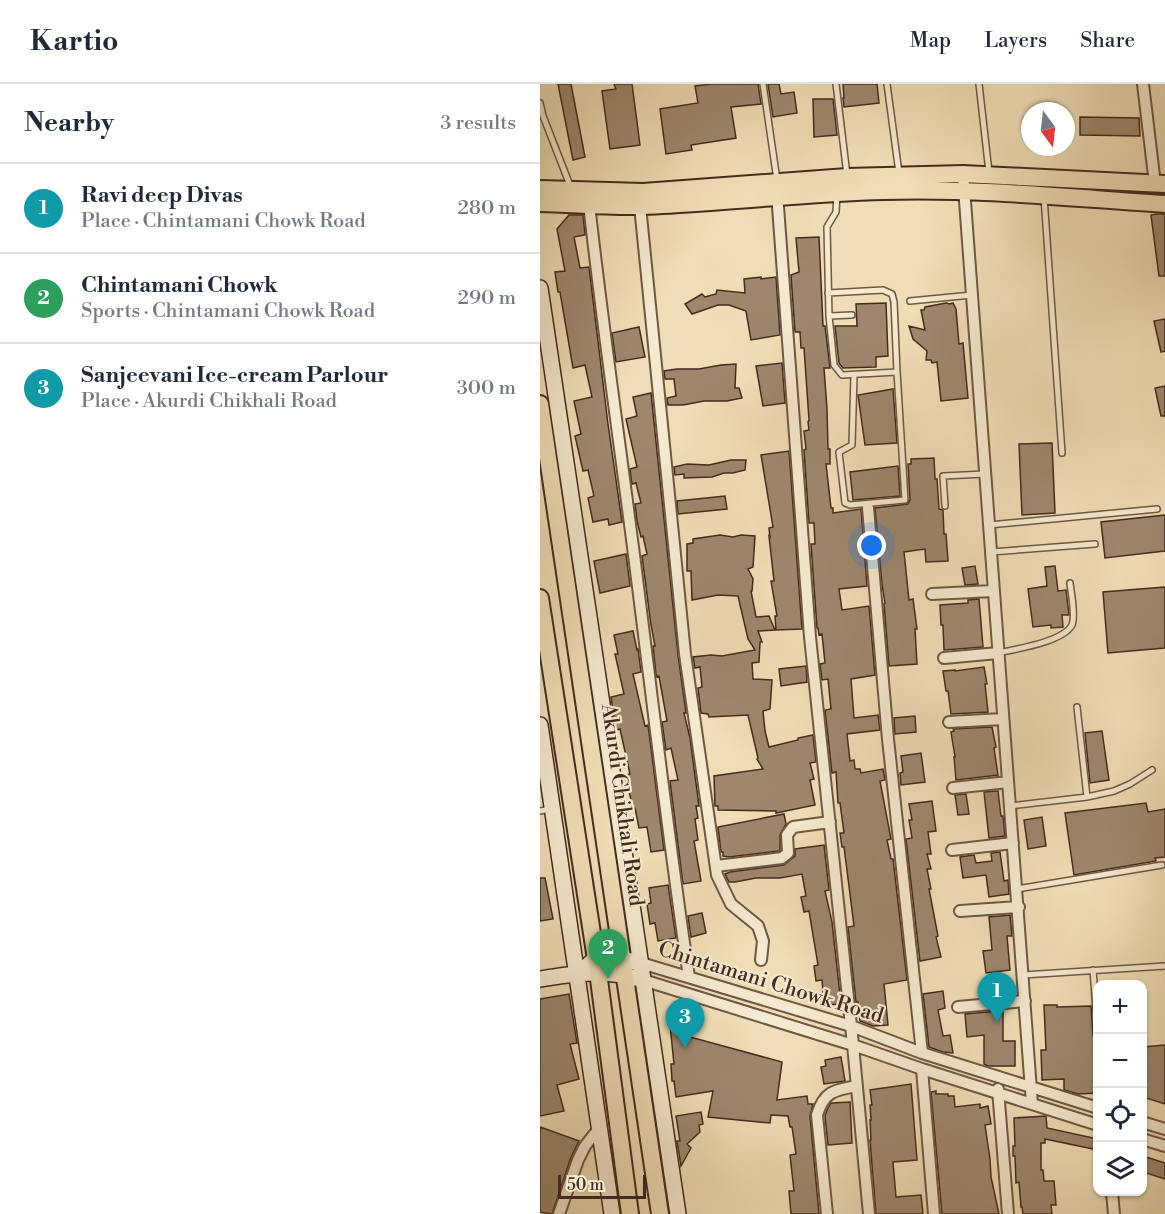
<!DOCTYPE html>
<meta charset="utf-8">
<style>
body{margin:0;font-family:"Libre Bodoni",serif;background:#f6f6f7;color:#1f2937}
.controls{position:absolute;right:18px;bottom:18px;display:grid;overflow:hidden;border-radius:12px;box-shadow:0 2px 4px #0004}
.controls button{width:54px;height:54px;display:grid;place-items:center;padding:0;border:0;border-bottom:2px solid #e0e1e3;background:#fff;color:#1f2937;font:30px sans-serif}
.compass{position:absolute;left:481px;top:18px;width:54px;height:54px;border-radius:50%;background:#fff;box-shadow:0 2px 4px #0004;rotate:165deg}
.scale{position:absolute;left:18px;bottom:15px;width:88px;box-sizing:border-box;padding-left:6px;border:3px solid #452a1e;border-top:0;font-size:16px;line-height:21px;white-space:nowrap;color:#452a1e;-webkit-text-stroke:4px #f5e9cf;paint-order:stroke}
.you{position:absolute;left:332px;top:462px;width:21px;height:21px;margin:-15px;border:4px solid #fff;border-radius:50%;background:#1a73e8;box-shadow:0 0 0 9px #1a73e833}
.badge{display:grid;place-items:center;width:39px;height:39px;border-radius:50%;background:#7c3aed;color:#fff;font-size:20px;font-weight:700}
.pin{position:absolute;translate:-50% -50px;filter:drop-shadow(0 2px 3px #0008)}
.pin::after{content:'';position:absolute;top:32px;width:21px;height:18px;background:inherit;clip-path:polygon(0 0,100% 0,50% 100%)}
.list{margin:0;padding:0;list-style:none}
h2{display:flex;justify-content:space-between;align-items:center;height:78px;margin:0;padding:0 24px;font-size:26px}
h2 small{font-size:20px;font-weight:400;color:#747a83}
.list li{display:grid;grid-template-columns:39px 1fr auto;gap:18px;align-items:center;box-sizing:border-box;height:90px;padding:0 24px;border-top:2px solid #e0e1e3}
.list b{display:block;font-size:22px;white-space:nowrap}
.list p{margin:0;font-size:20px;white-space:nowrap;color:#747a83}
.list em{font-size:20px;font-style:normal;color:#747a83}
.icon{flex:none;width:33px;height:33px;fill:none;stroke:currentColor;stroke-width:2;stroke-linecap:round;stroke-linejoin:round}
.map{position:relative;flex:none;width:625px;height:1130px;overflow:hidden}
header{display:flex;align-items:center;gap:36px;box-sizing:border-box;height:84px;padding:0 30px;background:#fff;border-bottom:2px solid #e0e1e3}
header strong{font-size:28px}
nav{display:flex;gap:33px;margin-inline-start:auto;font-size:21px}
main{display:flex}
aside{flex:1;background:#fff}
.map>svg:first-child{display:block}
.building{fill:#9d876d;stroke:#452a1e;stroke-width:1.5}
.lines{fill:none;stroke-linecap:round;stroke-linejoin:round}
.lane-casing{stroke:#705744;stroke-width:8}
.street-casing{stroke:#705744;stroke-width:14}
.secondary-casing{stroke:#452a1e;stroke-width:18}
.primary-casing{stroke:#452a1e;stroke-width:20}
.lane{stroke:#f5e9cf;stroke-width:5}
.street{stroke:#f5e9cf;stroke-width:10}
.secondary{stroke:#f5e9cf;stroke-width:15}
.primary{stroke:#efddb5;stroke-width:16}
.labels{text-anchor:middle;stroke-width:4.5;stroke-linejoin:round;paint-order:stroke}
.street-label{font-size:21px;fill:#452a1e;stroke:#f5e9cf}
</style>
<header>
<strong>Kartio</strong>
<nav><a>Map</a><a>Layers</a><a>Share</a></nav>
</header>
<main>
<aside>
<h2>Nearby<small>3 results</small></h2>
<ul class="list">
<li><span class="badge" style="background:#0f9aa8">1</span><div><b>Ravi deep Divas</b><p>Place · Chintamani Chowk Road</p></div><em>280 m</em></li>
<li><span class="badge" style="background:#2e9e5b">2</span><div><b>Chintamani Chowk</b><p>Sports · Chintamani Chowk Road</p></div><em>290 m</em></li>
<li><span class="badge" style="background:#0f9aa8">3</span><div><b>Sanjeevani Ice-cream Parlour</b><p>Place · Akurdi Chikhali Road</p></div><em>300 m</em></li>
</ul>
</aside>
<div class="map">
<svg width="625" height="1130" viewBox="0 0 625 1130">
<rect width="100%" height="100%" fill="#efddb5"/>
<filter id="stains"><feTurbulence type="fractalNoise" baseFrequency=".00333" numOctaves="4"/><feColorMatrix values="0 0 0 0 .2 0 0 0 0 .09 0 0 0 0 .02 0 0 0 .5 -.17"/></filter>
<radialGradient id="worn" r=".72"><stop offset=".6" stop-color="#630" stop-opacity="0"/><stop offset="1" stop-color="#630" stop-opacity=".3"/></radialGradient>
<path class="building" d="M18,0h13l14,73 -12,3z
M74,0h18l8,61 -30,4 -8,-58 14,-2z
M172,0h46l3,20 -30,3 5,31 -45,7 1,5 -26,4 -6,-45 38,-6 -3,-17z
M228,0h11l2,10 13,-2 3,21 -24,4z
M303,0h34l2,19 -35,4 -1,-9h1z
M273,15h20l4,36 -23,2z
M540,33l59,1 1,18 -60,-1z
M617,130h8v62h-6l-8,-61z
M29,131h14l2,20 -11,2 6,31 9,-1 19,157 14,98 -13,3 -1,-6 -15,3 -5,-24 6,-2 -6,-26 -5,1 -8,-35 6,-2 -7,-33 18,-4 -7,-32 -12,3 -13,-76h-2l-3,-20 10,-1 -8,-42z
M279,153l4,89h2l5,42h-6l3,41 1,40h2v15h-4l5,44h2v5l28,-4 6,77 -28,3 3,21 27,-4 6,69 -24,4 3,39 24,-3 2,15 -33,4 3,27 4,-1 1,9h5l1,4 22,-4 2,11 -5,1 11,58 -4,1 4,19h2l14,121 -23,4 4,41 -15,1 -13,-5 -2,-19h-2l-8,-75 6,-1 -10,-79h-2l-2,-14h4l-4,-30h-2l-2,-31 -4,1 -7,-63 6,-1 -3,-30 -6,1 -2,-16 5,-1 -3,-29 -3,1 -1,-7h-1l-6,-84h4l-1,-21h-5l-5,-73 2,-1 -2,-18 5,-1 -1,-8 1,-2 -5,-72h-3l-1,-16h-5l-4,-57 8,-3 -3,-34z
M221,193v2l15,-2 4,58 -29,5 -5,-29 -17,-6h-11l-26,9 -7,-10 17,-10 3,3 11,-3 1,-4 28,3 -1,-14z
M346,219l2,53 -12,1v10l-33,1 -4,-5 -4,-37h22l-1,-22z
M406,219l4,1 3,-1 3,6 3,35 4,-1 5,55 -27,3 -4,-39 -5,1 -1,-3h-5l1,-9 -14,-12 -4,-13 16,4 -4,-20h3l1,-3z
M625,235v32l-4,1 -7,-31z
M99,243l6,30 -29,5 -4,-29z
M242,279l3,40 -22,3 -7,-40z
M196,280l-1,24h4l3,10 -15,3h-23l-21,4h-15l-1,-7 9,-2 -2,-17h-9l-1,-8 13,-2h22l22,-4z
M625,302v30h-4l-6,-28z
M353,305l4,54 -32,2 -7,-50z
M111,309l27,262 8,58h-2l6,25 9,68h-3l2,12 -3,1 3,21 -4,1 7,40 -18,3 -13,-103 8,-1 -7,-32 -5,2 -4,-28 5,-1 -8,-45 -2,1 -1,-3 -3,-28h2l-4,-21 -9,-69 5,-2 -4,-18 -2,1 -4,-16 -2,-17 6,-1 -5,-20 -4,1 -2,-15 7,-2 -11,-48 11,-3 -4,-19z
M512,359l3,70 -33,2 -3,-71z
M249,367l13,178 -26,1 -1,-14h2l-6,-35h3l-5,-45 1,1 -1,-9 4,-1 -12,-72z
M394,374l1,21h2l2,30 4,1 1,24h2l2,27 -22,1 -1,-13 -21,3 5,48 4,-1 4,30h-2l2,35 -28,2 -5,-62 1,-1 -3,-19 -7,-76 33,-4 2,-4 -2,-36h3v-5z
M191,376h15l-1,10 -12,3h-9l-12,4 -28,1v-4l-9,1 -1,-8 13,-3 22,1z
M358,382l2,30 -47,4 -3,-28z
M185,412l2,13 -49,5 -1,-13z
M625,431v36l-60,7 -4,-36z
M180,451l13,2 8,-2 14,1 -2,31 -5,2 5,10 -1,12h-1l5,26 13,-1 6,14 -17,1 4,11h-2l-1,20 -7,1 1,16 19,1 -2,29 -7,2 2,20 4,16 29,-7v-2l15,-3 3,27 -6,1 4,16 -4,1 5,25 -39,8v-2l-58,-1v-4h-3l-1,-30 49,-7 -6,-10 1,-1 -10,-43 -39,2 -1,-3 -7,-1 -3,-25 4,-1 -2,-20 -5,1 -2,-11 18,-2 11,1 33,-6 -7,-11 -10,-43 -20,-1 -26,5 -1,-29h-4v-27l6,-1v-4z
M86,470l4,32 -30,7 -6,-32z
M435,482l3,18 -13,1 -3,-17z
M515,482l3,25 8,-1 3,25h-7l1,12 -12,1v-3l-18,2 -5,-38 19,-3 -2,-19z
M625,503v61l-57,5 -5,-61z
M439,515l4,48 -39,3 -1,-25h-2l-1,-20 28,-2v-3z
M93,547l4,19 1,-1 3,23 -8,2 12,52 3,-1 16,125 -13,2 -4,-25 -8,1 -4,-20h-2l-8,-33 5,-1 -10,-45 -4,1 -5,-33 13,-3 -9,-40h3l-4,-19z
M266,582l1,16 -26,4 -2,-17z
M444,583l3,17h-2l3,28 -37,2 -3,-23h-2l-3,-20 12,-1v1z
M375,632l1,16 -21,2 -1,-16z
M452,643l4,20 -2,1 4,27 -42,5 -2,-23h1l-4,-25 3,-1 -1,-2z
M562,647l7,49 -19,3 -5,-50z
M381,669l4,29 -24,3 -1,-12 3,-1 -2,-16z
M458,707l3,25h2l2,20 -16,2 -5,-46z
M426,710l3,20 -11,1 -3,-20z
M392,717l4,30 -8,1 3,22h-4l4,15h-4l4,20h-2l9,47 -2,1 5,20 -21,4 -14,-122 6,-1 -3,-18h3l-3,-16z
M606,719l2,9 17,-3v48l-10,1 1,3 -82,14 -9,-62z
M244,730l2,10 -6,11v15l-1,1 -50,6 -6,-1v-4h-2l-3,-25z
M502,733l4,29 -18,3 -4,-29z
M284,761l5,45 -4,1 7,31 9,82 -17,1 -2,-25 -6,1 -2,-15 4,-1 -9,-54 -5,1 -3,-15 5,-1 -4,-22 -22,4h-24l-21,4h-6l-4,-8 5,-2 54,-7 11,-9v-7z
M460,768l4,29 4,-1 1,14 -20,3 -3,-22 -23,3 -3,-21 14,-2 2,8 16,-2 -1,-8z
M0,794h5l8,41 -13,2z
M128,801l8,53 -18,3 -3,-18 -5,1 -3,-20 4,-1 -2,-15z
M162,829l4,20 -15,4 -3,-21z
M470,831l2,21h-5l3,34 -24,3 -3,-22 9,-1 -3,-33z
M403,907l2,17 -7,2 5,26 7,-1 3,18 -10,-1 -14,-5 -6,-53z
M29,910l8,49 -7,1 9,35 -22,6 7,26 -24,5v-117z
M504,921h13v2l34,-1 2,30 3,4 2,53 -20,1 -14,-4v-11l-22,1 -1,-30h5z
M457,927v1h6v29h12v25h-27l-4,-2v-29l-17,2 -2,-23z
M147,929l3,24 92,25 -5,38 30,-4 1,8h5l-3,12 9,98h-28l-2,-23h5l-4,-36 6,-1 -4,-27h-2l-2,-11 -17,-1 -1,8 -62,-6 5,-26 -37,6 -2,-16h-2l-1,-17h3l-5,-49z
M625,961v59l-22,-7v-50z
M301,973l4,24 -21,3 -3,-17 5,-1 -1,-6z
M371,1000l6,76 -24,2 3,35 25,-2 2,19h-47l-6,-74h1l-1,-20h1l-1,-15h2l-2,-15z
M396,1007v3h12v2h6l1,11 25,-3v4l8,-2 3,18 -6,1 5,34 1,18 8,37h-57l-11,-122z
M310,1018l2,41 -24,2 -3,-29 2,-6 4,-7z
M161,1028l2,12 -4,1 1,7 -13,12 4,4 -10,18 -4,-25h3l-4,-25z
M506,1032l1,12 51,11v11l-53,-11v4h-4v27h2l1,11h10l2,24h-5l1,9h-29l-1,-7h-1l-2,-25 -3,1 -1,-27h-2v-10h2l-1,-28z
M0,1043l39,14 -8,16 -19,57 -12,-2z
M603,1072l22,7v16l-22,-7z"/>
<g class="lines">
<defs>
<path id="lane" d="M223,0l14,96
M296,0l11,91
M347,0l12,89
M439,0l10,88
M0,19l3,13 28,72
M297,111l-1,17 -9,15 2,89 5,49 8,10 55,-3
M504,113l18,256
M288,209l55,-3 9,4 2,8 3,70 8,128 -55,5 -5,-2 -6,-51 13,-7 2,-70
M370,217l62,-6
M289,232l23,-1
M405,422l-2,-30 42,-2
M449,441l168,-16
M451,468l104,-8
M458,569c18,-4 65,-11 74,-28 4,-10 -1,-32 -2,-42
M537,623l10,90
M470,722l77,-9 27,-6 16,-7 22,-14
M0,727l10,-2
M477,805l145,-24
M553,886l5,66
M483,891l142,-9"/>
<path id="street" d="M603,0l12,100
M423,90l69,930
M237,109l33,444 43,408 16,169
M49,120c13,117 30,234 45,351 18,141 34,282 55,422
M100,122l45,448 32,221 14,29 27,22 5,15 -2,19
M328,424l20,231 34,314
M392,510l61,-3
M404,574l54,-5
M409,638l54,-3
M413,704l55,-6
M412,766l61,-7
M176,782l66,-8 6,-5 -1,-18 6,-8 37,-5
M420,827l59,-4
M101,879l210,63 71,27 176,55
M103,896l210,65 69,24 176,56
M418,923l67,-6
M382,985l12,145
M458,1005l10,125
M602,1038l23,7
M602,1055l23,7
M572,1108l2,22
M19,1130l19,-54 7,-14 15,-19
M287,1130l-10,-99c7,-24 18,-25 40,-29"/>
<path id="secondary" d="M0,204l138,926
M0,641l72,489
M48,881l7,-6h28l11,3
M0,895c31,-5 63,-10 95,-1"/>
<path id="primary" d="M0,105l103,3 204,-15 116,-3 202,10
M0,119c41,1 82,5 122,2 74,-4 148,-12 222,-14 94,-3 188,7 281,13
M0,320l120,810
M0,514l58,374 32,242"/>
</defs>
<use href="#lane" class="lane-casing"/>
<use href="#street" class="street-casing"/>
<use href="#secondary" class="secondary-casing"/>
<use href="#primary" class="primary-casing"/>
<use href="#lane" class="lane"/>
<use href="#street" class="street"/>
<use href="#secondary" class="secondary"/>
<use href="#primary" class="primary"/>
</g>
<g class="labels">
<g class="street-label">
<text transform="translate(83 721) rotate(82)" y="7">Akurdi Chikhali Road</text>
<text transform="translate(231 898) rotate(17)" y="7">Chintamani Chowk Road</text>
</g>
</g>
<rect width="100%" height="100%" filter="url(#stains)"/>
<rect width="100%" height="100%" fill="url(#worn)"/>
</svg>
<div class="controls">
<button>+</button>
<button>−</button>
<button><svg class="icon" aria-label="locate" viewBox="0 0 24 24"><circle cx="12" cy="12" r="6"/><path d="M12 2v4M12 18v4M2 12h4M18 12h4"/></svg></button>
<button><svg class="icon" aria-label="layers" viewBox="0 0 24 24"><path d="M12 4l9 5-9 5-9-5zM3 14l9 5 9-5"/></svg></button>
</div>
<svg class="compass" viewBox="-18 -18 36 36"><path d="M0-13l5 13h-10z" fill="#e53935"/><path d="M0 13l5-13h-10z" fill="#747a83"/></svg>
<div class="scale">50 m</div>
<div class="you"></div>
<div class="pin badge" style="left:457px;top:938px;background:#0f9aa8">1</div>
<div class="pin badge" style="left:68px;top:895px;background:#2e9e5b">2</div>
<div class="pin badge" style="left:145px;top:964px;background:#0f9aa8">3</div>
</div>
</main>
